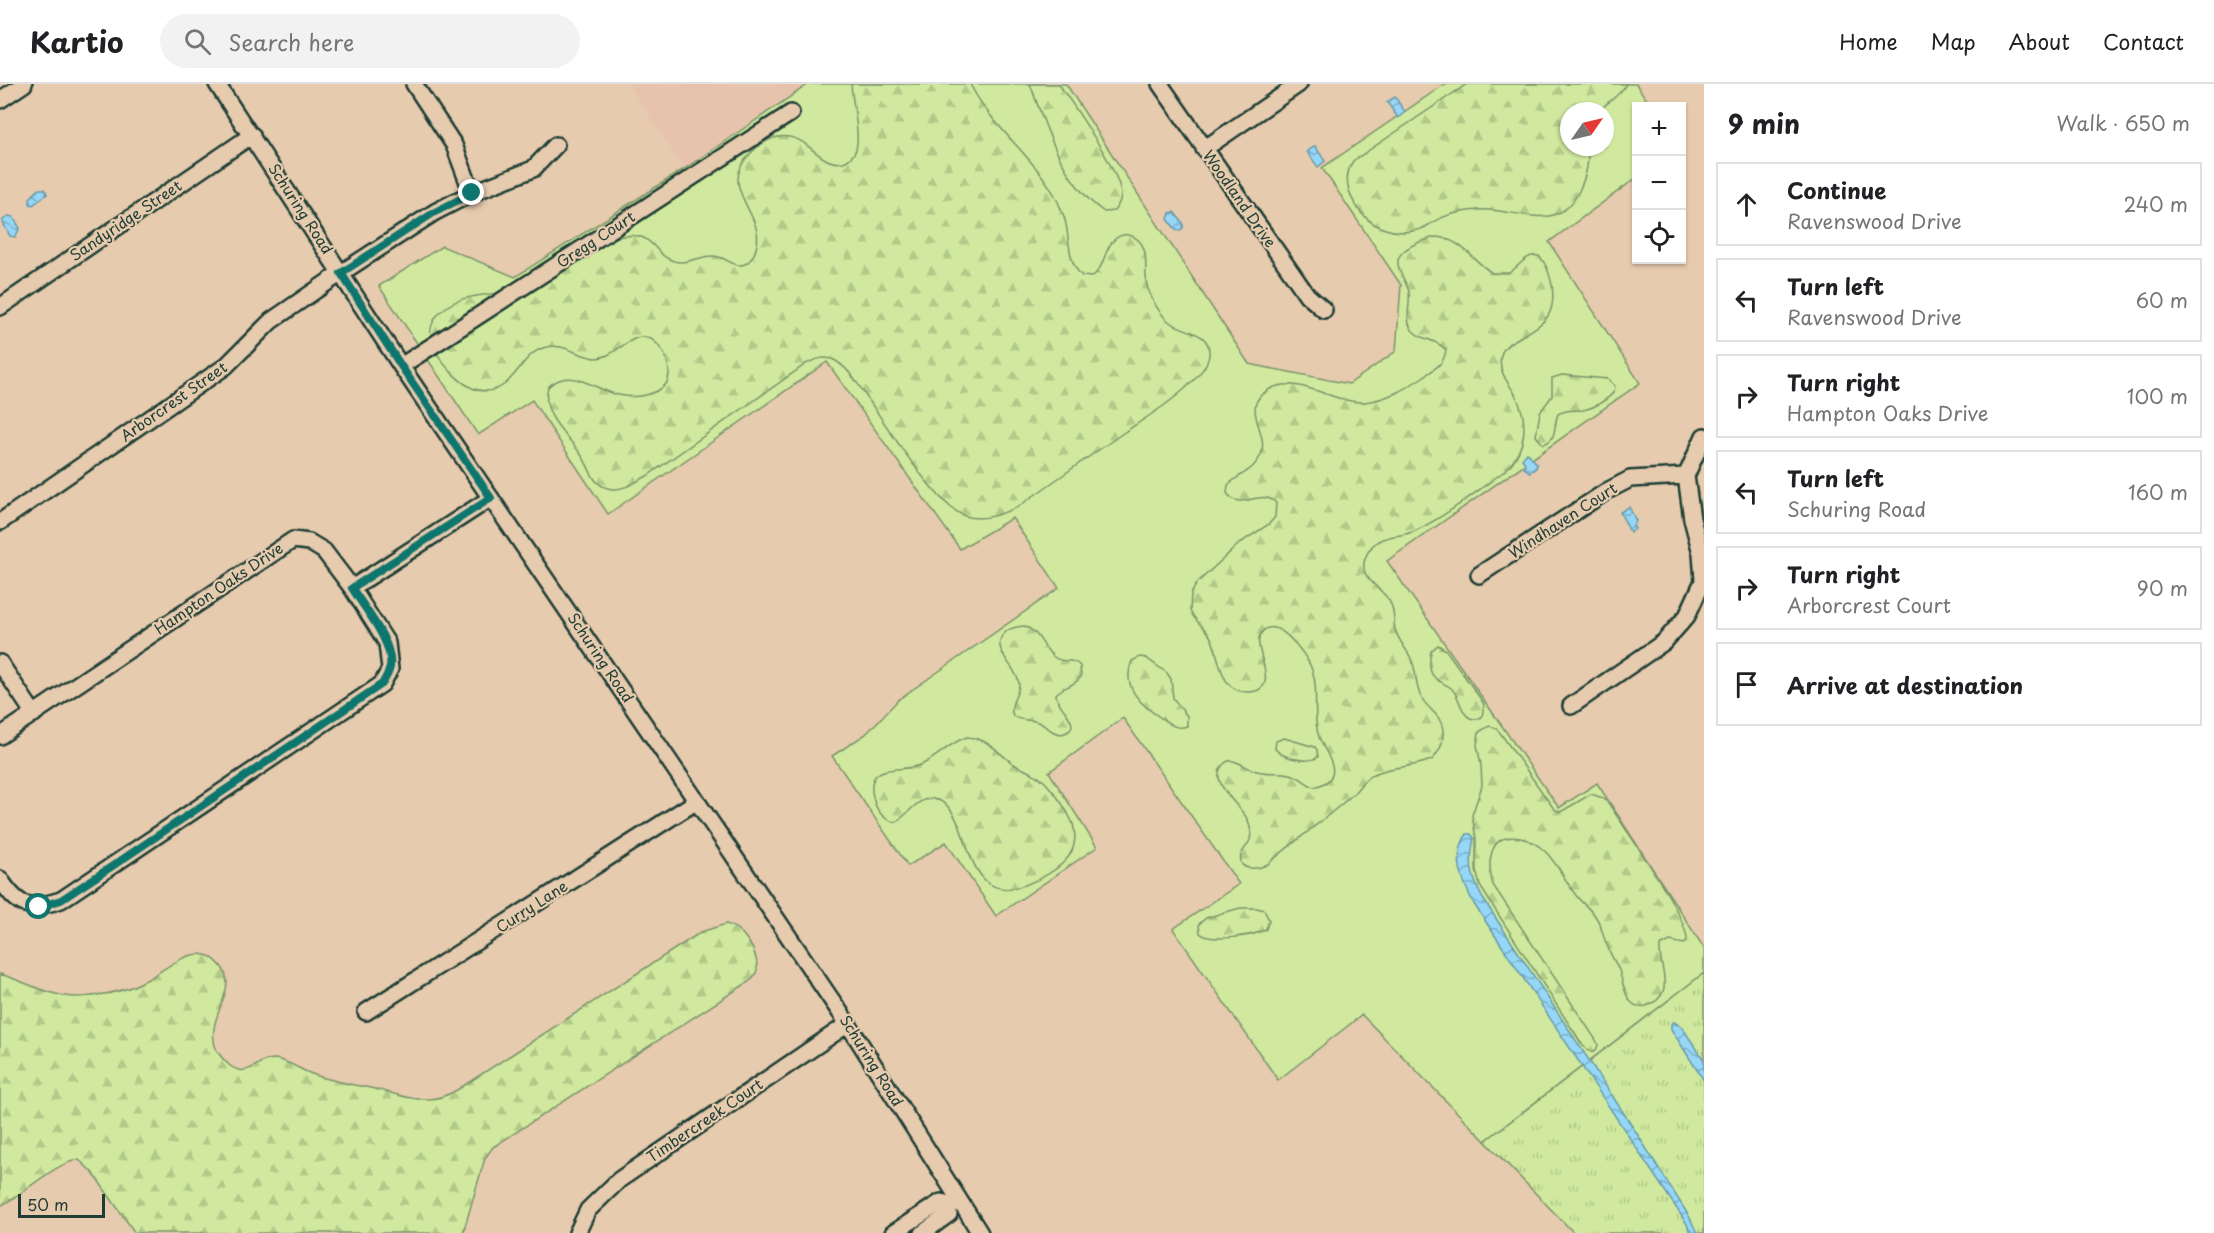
<!DOCTYPE html>
<meta charset="utf-8">
<style>
body{margin:0;font-family:"Playpen Sans",sans-serif;background:#f2f2f2;color:#202124}
.controls{position:absolute;right:18px;top:18px;display:grid;overflow:hidden;border-radius:0px;box-shadow:0 2px 4px #0004}
.controls button{width:54px;height:54px;display:grid;place-items:center;padding:0;border:0;border-bottom:2px solid #e0e0e0;background:#fff;color:#202124;font:30px sans-serif}
.compass{position:absolute;left:1560px;top:18px;width:54px;height:54px;border-radius:50%;background:#fff;box-shadow:0 2px 4px #0004;rotate:56deg}
.scale{position:absolute;left:18px;bottom:15px;width:87px;box-sizing:border-box;padding-left:6px;border:3px solid #1f3d34;border-top:0;font-size:16px;line-height:21px;white-space:nowrap;color:#1f3d34;-webkit-text-stroke:4px #e7cbae;paint-order:stroke}
.stop{position:absolute;width:18px;height:18px;margin:-14px;border:4px solid #0f766e;border-radius:50%;background:#fff}
.stop.end{background:#0f766e;border-color:#fff;box-shadow:0 2px 6px #0008}
.list{margin:0;padding:0;list-style:none}
h2{display:flex;justify-content:space-between;align-items:center;height:78px;margin:0;padding:0 24px;font-size:26px}
h2 small{font-size:20px;font-weight:400;color:#757577}
.list li{display:grid;grid-template-columns:39px 1fr auto;gap:18px;align-items:center;box-sizing:border-box;height:84px;margin:0 12px 12px;padding:0 12px;border:2px solid #e0e0e0;border-radius:0px}
.list b{display:block;font-size:22px;white-space:nowrap}
.list p{margin:0;font-size:20px;white-space:nowrap;color:#757577}
.list em{font-size:20px;font-style:normal;color:#757577}
.icon{flex:none;width:33px;height:33px;fill:none;stroke:currentColor;stroke-width:2;stroke-linecap:round;stroke-linejoin:round}
.map{position:relative;flex:none;width:1704px;height:1149px;overflow:hidden}
header{display:flex;align-items:center;gap:36px;box-sizing:border-box;height:84px;padding:0 30px;background:#fff;border-bottom:2px solid #e0e0e0}
header strong{font-size:28px}
nav{display:flex;gap:33px;margin-inline-start:auto;font-size:21px}
.search{width:420px;height:54px;background:#f2f2f2;display:flex;align-items:center;gap:15px;box-sizing:border-box;padding:0 21px;border-radius:33px;color:#757577;font-size:22px}
main{display:flex}
aside{flex:1;background:#fff}
.map>svg:first-child{display:block}
.built{fill:#e7c3ae}
.grass{fill:#d0e99e;stroke:#789369;stroke-width:1.5;fill-rule:evenodd}
.forest{fill:url(#forest-firs);stroke:#789369;stroke-width:1.5}
.park{fill:url(#park-tufts);stroke:#789369;stroke-width:1.5}
.water{fill:url(#water-waves);stroke:#6699a9;stroke-width:1.5}
.lines{fill:none;stroke-linecap:round;stroke-linejoin:round}
.minor-casing{stroke:#1f3d34;stroke-width:20}
.minor{stroke:#e7cbae;stroke-width:15}
.route{stroke:#0f766e;stroke-width:8}
.labels{text-anchor:middle;stroke-width:4.5;stroke-linejoin:round;paint-order:stroke}
.street-label{font-size:15px;fill:#1f3d34;stroke:#e7cbae}
</style>
<header>
<strong>Kartio</strong>
<div class="search"><svg class="icon" aria-label="search" viewBox="0 0 24 24"><circle cx="10" cy="10" r="6"/><path d="M15 15l6 6"/></svg>Search here</div>
<nav><a>Home</a><a>Map</a><a>About</a><a>Contact</a></nav>
</header>
<main>
<div class="map">
<svg width="1704" height="1149" viewBox="0 0 1704 1149">
<defs>
<pattern id="forest-firs" width="22" height="20" patternUnits="userSpaceOnUse" patternTransform="scale(1.5)"><rect width="22" height="20" fill="#d0e99e"/><path d="M5 1l3.5 6h-7zM16 11l3.5 6h-7z" fill="#b2c989"/></pattern>
<pattern id="park-tufts" width="24" height="20" patternUnits="userSpaceOnUse" patternTransform="scale(1.5)"><rect width="24" height="20" fill="#d0e99e"/><path d="M3 7l-1-3M5 7V3M7 7l1-3M15 17l-1-3M17 17v-4M19 17l1-3" fill="none" stroke="#b2c989"/></pattern>
<pattern id="water-waves" width="16" height="10" patternUnits="userSpaceOnUse" patternTransform="scale(1.5)"><rect width="16" height="10" fill="#96d6f7"/><path d="M0 5q4-4 8 0t8 0" fill="none" stroke="#7aafc9"/></pattern>
</defs>
<rect width="100%" height="100%" fill="#e7cbae"/>
<filter id="ink" filterUnits="userSpaceOnUse"><feTurbulence type="fractalNoise" baseFrequency=".0167" numOctaves="2"/><feDisplacementMap in="SourceGraphic" scale="12" xChannelSelector="R" yChannelSelector="G"/><feConvolveMatrix kernelMatrix="1 2 1 2 8 2 1 2 1" color-interpolation-filters="sRGB"/></filter>
<g filter="url(#ink)">
<path class="built" d="M628,0h181l-125,85z"/>
<path class="grass" d="M809,0h257l183,280 100,20 47,-33 5,-66 -79,-117 123,-84h191l15,22h-15v72l-87,64 91,141 -253,178 172,247 38,-25 107,165v25l-219,168 -123,-126 -84,65 -105,-151 66,-45 -116,-166 -74,54 48,75 -101,69 -50,-74 -38,24 -76,-110 34,-22 33,-35 160,-111 -47,-70 -52,31 -133,-187 -219,152 -76,-114 -54,35 -99,-149 63,-40 73,31 169,-108zM1569,27h36v36h-36z"/>
<path class="forest" d="M851,0h119c21,42 61,70 84,110 4,8 9,18 11,26 5,19 2,42 17,56l10,1c14,-11 11,-28 23,-38 12,-10 27,-1 30,14 2,12 -1,24 3,36 4,11 11,23 19,31 13,12 45,10 42,35 -1,10 -10,20 -17,27 -19,19 -43,34 -66,49 -36,25 -72,50 -108,76 -17,7 -35,15 -53,9 -28,-9 -80,-93 -99,-120 -8,-12 -17,-27 -30,-35 -10,-6 -20,-2 -30,3l-159,112c-10,5 -22,14 -35,13 -20,-2 -21,-20 -30,-33 -14,-21 -42,-41 -34,-69 24,-22 47,4 71,8 9,2 19,2 27,0 8,-2 15,-5 20,-11 6,-9 2,-21 -2,-30 -23,-42 -45,6 -69,4 -18,-2 -34,-17 -52,-10 -23,7 -29,42 -56,43 -22,1 -45,-26 -53,-44 -5,-11 -5,-20 2,-30 24,-31 66,-17 97,-32 27,-12 53,-30 78,-46 48,-14 38,19 68,23 14,1 25,-9 40,-5 8,2 17,11 26,7 4,-2 7,-6 9,-10 18,-39 -40,-63 -4,-100 10,-11 25,-20 40,-17 20,3 34,33 56,24 7,-4 11,-10 11,-18 2,-14 -5,-43 -6,-59z
M1030,0h29c15,23 60,85 62,110 0,7 -2,11 -7,17l-10,1c-42,-30 -57,-82 -74,-128z
M1467,0h159c-5,11 -19,18 -27,27h-30v36h19c1,17 -2,29 -9,44 -21,46 -66,15 -102,19 -12,1 -25,3 -36,8 -7,3 -13,8 -20,11 -26,8 -52,-1 -66,-25 -9,-15 -11,-29 -2,-43z
M1435,153c26,1 37,23 57,36h17c10,-6 17,-20 30,-17 8,8 11,19 13,29 5,35 -11,39 -37,55 -5,3 -10,6 -13,12 -6,17 5,29 13,42 14,27 12,54 -9,76 -29,21 -58,45 -91,61 -16,7 -34,2 -45,18 -19,28 10,35 20,53 5,9 3,18 5,27 3,12 13,21 17,32 5,11 3,25 9,36 7,13 20,17 22,33 1,13 -3,20 -10,29 -20,10 -44,6 -63,17 -8,5 -12,14 -19,20 -27,24 -56,45 -83,68 -9,5 -31,9 -27,-9 2,-6 8,-10 9,-16 2,-6 0,-16 -4,-22 -7,-12 -41,-38 -21,-54 7,-7 21,5 29,7 12,5 24,1 36,4 10,2 16,10 24,13 34,-9 13,-30 5,-50 -8,-22 2,-48 -9,-72 -6,-13 -36,-54 -50,-30 -8,15 24,56 -12,57 -31,0 -27,-38 -38,-56 -6,-9 -15,-15 -20,-25l1,-17 6,-11 43,-40 29,-19 6,-7 1,-14c-16,-16 -36,10 -49,-10l1,-8c11,-11 26,-14 33,-30 9,-24 -24,-49 9,-66 29,-15 64,15 94,13 22,-2 41,-13 59,-25 11,-8 21,-12 23,-27 -9,-11 -22,-9 -32,-18 -11,-11 -3,-26 -5,-40 -2,-10 -15,-25 -10,-35 6,-11 25,-17 36,-20z
M1562,291l46,4 7,7 -1,6c-7,8 -20,16 -31,18 -9,1 -16,-1 -25,4 -5,12 0,26 -15,30l-7,-8 4,-24 12,-16v-18z
M1024,542c17,6 17,21 30,31 8,7 18,0 26,9l1,11c-9,11 -18,9 -25,17 -1,12 29,31 9,39 -5,2 -9,0 -13,-2 -6,-4 -10,-8 -17,-10 -8,-2 -15,0 -22,-5 -5,-13 6,-20 6,-32 -1,-16 -27,-33 -17,-48 6,-8 13,-9 22,-10z
M1438,561l8,5 34,48 4,6 -2,13c-21,10 -20,-20 -31,-29 -6,-5 -15,-6 -19,-14 -4,-7 -2,-16 -1,-23z
M1140,573l6,1 21,15 4,6 2,19 14,18v10c-11,4 -17,-2 -26,-8 -20,-13 -40,-31 -29,-57z
M1489,642l7,2 5,6 53,75 6,3 4,-2 27,-16 12,4 6,6c16,25 79,112 78,137l-3,3 -14,-3 -10,5c-2,21 18,49 -14,60 -20,6 -23,-24 -27,-36 -4,-8 -9,-16 -12,-25 -4,-8 -5,-18 -10,-26 -4,-8 -12,-13 -18,-20 -18,-21 -28,-56 -59,-61 -32,-6 -33,25 -27,47l103,155 2,5 -2,5 -4,2 -9,-6 -103,-160 -4,-16v-32l-4,-23 10,-29 -1,-21 -4,-20 2,-13z
M967,653c25,2 30,17 50,29 10,5 19,8 28,16 11,12 22,27 28,42 4,14 2,27 -9,38 -10,10 -26,18 -39,23 -68,25 -50,-82 -92,-86 -16,-2 -25,17 -38,23 -10,-2 -16,-8 -20,-18 -15,-47 27,-29 48,-40 16,-8 26,-21 44,-27z
M1284,654l31,9 2,3 1,7c-10,7 -35,1 -43,-8l1,-8z
M1240,824h17l7,2 5,10 -3,9c-11,7 -56,14 -66,4l-1,-9 7,-6z
M726,840c17,4 32,27 31,45 0,5 -4,8 -7,12l-257,166 -8,11 -22,75h-328l-42,-60 -14,-13c-20,0 -58,36 -79,46v-232c20,6 40,17 60,21 16,4 34,1 50,-2 12,-2 27,-8 38,-14 16,-9 39,-29 57,-24 7,1 10,5 15,10 22,25 -18,53 -3,86 3,5 8,10 12,14 20,15 26,-6 45,-6 14,1 26,11 38,15 22,8 44,11 67,16 16,4 32,10 49,9 11,0 20,-4 29,-9l244,-158z"/>
<path class="park" d="M1704,889v260h-130l-89,-92z"/>
<path class="water" d="M1395,13l10,15 -7,6 -11,-16z
M1315,62l10,15 -7,6 -11,-15z
M39,105h6l2,5 -14,11 -3,-1v-6z
M1174,128l9,11v5l-4,3 -3,-1 -8,-11 2,-6z
M8,132l5,1 7,11 -5,9 -5,-1 -7,-13v-3z
M1527,369l2,1 8,10 -1,4 -6,4 -6,-4 1,-5 -3,-4z
M1629,423l7,14 -3,5 2,3 -5,3 -10,-20z
M1467,750h4l3,4c-5,24 -4,36 8,59l152,232 55,87 8,17h-7l-3,-9 -213,-320c-11,-21 -23,-48 -7,-70z
M1674,938l8,5 22,33v21l-33,-52v-5z"/>
<g class="lines">
<defs>
<path id="minor" d="M217,0l184,282 447,658 132,209
M414,0l40,61 18,48
M1160,0l147,211 17,15
M0,16l24,-16
M1204,65l95,-65
M0,223l252,-172
M401,282l390,-253
M0,438l226,-156 45,-45 70,-48 94,-61 37,-19 61,-24 23,-24
M1479,491l128,-84 23,-12 56,-3
M352,504l139,-90
M0,579l34,51
M1571,622l93,-64 23,-26 16,-35 -2,-28 -9,-34 -6,-43 18,-40
M0,652l293,-196 16,2 15,9 28,37 35,55 3,26 -8,15 -321,216c-32,10 -42,8 -61,-21
M366,928l331,-211
M577,1149l11,-23 31,-30 229,-156
M893,1149l48,-31 8,2 9,-6
M923,1149l26,-19v-10"/>
</defs>
<use href="#minor" class="minor-casing"/>
<use href="#minor" class="minor"/>
</g>
</g>
<g class="lines" filter="url(#ink)">
<path class="route" d="M39,823l22,-7 50,-33 271,-183c3,-5 7,-11 8,-17 4,-24 -26,-59 -38,-79l139,-90 -90,-132 -60,-93 94,-61 37,-19"/>
</g>
<g class="labels">
<g class="street-label">
<text transform="translate(1239 115) rotate(55)" y="5">Woodland Drive</text>
<text transform="translate(300 125) rotate(57)" y="5">Schuring Road</text>
<text transform="translate(126 137) rotate(-34)" y="5">Sandyridge Street</text>
<text transform="translate(596 156) rotate(-33)" y="5">Gregg Court</text>
<text transform="translate(174 318) rotate(-35)" y="5">Arborcrest Street</text>
<text transform="translate(1563 437) rotate(-33)" y="5">Windhaven Court</text>
<text transform="translate(219 505) rotate(-34)" y="5">Hampton Oaks Drive</text>
<text transform="translate(600 574) rotate(56)" y="5">Schuring Road</text>
<text transform="translate(532 823) rotate(-33)" y="5">Curry Lane</text>
<text transform="translate(871 977) rotate(58)" y="5">Schuring Road</text>
<text transform="translate(705 1037) rotate(-34)" y="5">Timbercreek Court</text>
</g>
</g>
</svg>
<div class="controls">
<button>+</button>
<button>−</button>
<button><svg class="icon" aria-label="locate" viewBox="0 0 24 24"><circle cx="12" cy="12" r="6"/><path d="M12 2v4M12 18v4M2 12h4M18 12h4"/></svg></button>
</div>
<svg class="compass" viewBox="-18 -18 36 36"><path d="M0-13l5 13h-10z" fill="#e53935"/><path d="M0 13l5-13h-10z" fill="#757577"/></svg>
<div class="scale">50 m</div>
<div class="stop" style="left:39px;top:823px"></div>
<div class="stop end" style="left:472px;top:109px"></div>
</div>
<aside>
<h2>9 min<small>Walk · 650 m</small></h2>
<ul class="list">
<li><svg class="icon" aria-label="ahead" viewBox="0 0 24 24"><path d="M12 20V5M6 11l6-6 6 6"/></svg><div><b>Continue</b><p>Ravenswood Drive</p></div><em>240 m</em></li>
<li><svg class="icon" aria-label="left" viewBox="0 0 24 24"><path d="M17 20v-9H6M10 6l-5 5 5 5"/></svg><div><b>Turn left</b><p>Ravenswood Drive</p></div><em>60 m</em></li>
<li><svg class="icon" aria-label="right" viewBox="0 0 24 24"><path d="M7 20v-9h11M14 6l5 5-5 5"/></svg><div><b>Turn right</b><p>Hampton Oaks Drive</p></div><em>100 m</em></li>
<li><svg class="icon" aria-label="left" viewBox="0 0 24 24"><path d="M17 20v-9H6M10 6l-5 5 5 5"/></svg><div><b>Turn left</b><p>Schuring Road</p></div><em>160 m</em></li>
<li><svg class="icon" aria-label="right" viewBox="0 0 24 24"><path d="M7 20v-9h11M14 6l5 5-5 5"/></svg><div><b>Turn right</b><p>Arborcrest Court</p></div><em>90 m</em></li>
<li><svg class="icon" aria-label="arrive" viewBox="0 0 24 24"><path d="M6 21V4h12l-3 4 3 4H6"/></svg><div><b>Arrive at destination</b></div></li>
</ul>
</aside>
</main>
